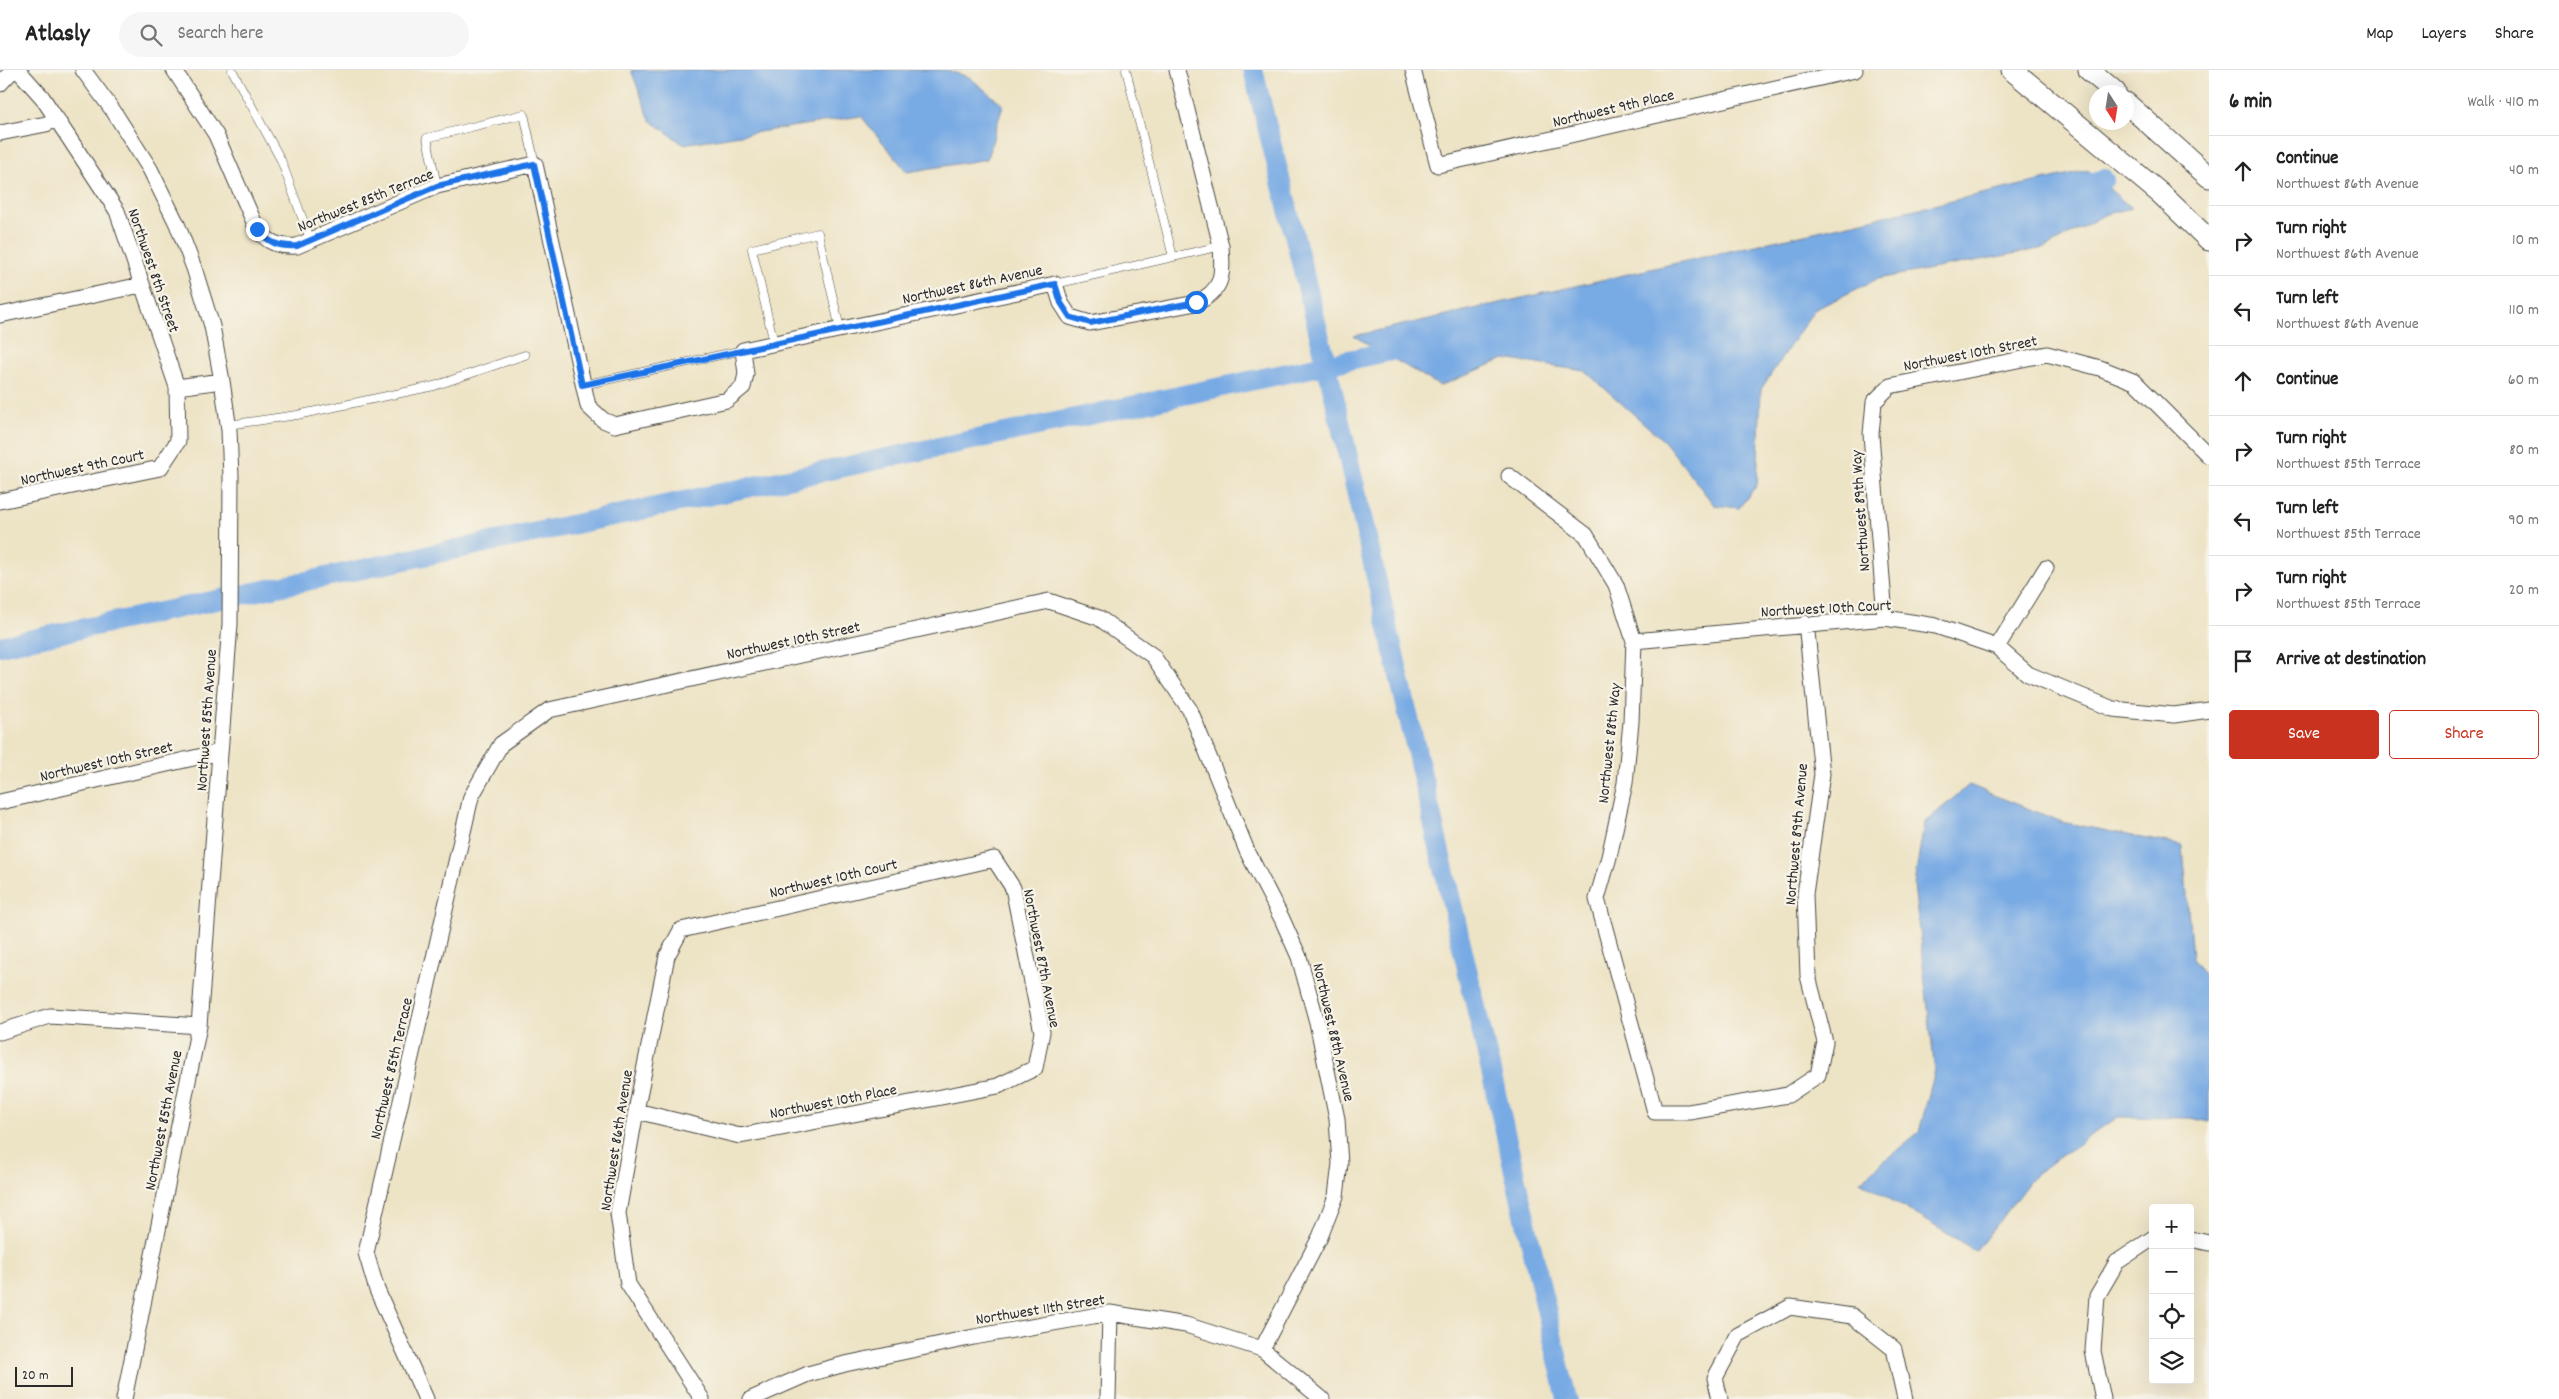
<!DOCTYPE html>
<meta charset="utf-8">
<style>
body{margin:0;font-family:Dekko,sans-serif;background:#f6f6f6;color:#222}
.controls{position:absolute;right:15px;bottom:15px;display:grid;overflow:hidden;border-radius:5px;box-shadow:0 5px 20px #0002}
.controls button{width:45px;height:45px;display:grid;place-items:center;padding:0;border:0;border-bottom:1px solid #e0e0e0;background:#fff;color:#222;font:25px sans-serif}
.compass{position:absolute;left:2089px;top:15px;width:45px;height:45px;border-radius:50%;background:#fff;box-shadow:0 5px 20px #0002;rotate:168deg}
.scale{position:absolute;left:15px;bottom:12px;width:58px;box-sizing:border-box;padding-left:5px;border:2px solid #2b2b2b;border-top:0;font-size:14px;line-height:18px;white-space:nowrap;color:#2b2b2b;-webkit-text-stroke:4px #f7f3e8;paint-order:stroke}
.stop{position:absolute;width:15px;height:15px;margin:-11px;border:4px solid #1a73e8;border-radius:50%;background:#fff}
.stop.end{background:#1a73e8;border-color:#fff;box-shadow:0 1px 5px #0008}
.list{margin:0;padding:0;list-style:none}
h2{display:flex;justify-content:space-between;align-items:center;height:65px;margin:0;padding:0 20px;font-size:21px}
h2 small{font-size:16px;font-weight:400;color:#767676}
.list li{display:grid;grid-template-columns:32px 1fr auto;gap:15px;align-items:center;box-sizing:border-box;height:70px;padding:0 20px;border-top:1px solid #e0e0e0}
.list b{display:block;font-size:19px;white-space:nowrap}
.list p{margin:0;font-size:16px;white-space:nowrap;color:#767676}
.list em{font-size:16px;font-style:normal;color:#767676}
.actions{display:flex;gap:10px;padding:15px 20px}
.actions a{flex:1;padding:11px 0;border:1px solid #c8321e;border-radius:5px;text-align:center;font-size:18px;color:#c8321e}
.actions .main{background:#c8321e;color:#fff}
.icon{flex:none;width:28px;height:28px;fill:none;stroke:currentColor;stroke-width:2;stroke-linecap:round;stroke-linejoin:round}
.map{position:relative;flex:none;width:2209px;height:1329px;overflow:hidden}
header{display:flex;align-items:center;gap:30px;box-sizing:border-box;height:70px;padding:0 25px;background:#fff;border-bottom:1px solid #e0e0e0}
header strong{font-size:24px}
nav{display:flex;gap:28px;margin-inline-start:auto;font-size:18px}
.search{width:350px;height:45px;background:#f6f6f6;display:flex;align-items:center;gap:12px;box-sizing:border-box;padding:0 18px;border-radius:28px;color:#767676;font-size:19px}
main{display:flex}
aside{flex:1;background:#fff}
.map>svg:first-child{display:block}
.water{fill:#78aae4;stroke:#526a88}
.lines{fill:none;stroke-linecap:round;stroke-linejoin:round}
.canal{stroke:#78aae4;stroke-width:20}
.lane-casing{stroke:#484742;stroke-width:9}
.street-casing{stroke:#484742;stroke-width:17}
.secondary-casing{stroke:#484742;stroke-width:23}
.lane{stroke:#fff;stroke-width:8}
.street{stroke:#fff;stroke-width:15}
.secondary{stroke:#fff;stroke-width:21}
.route{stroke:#1a73e8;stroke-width:6}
.labels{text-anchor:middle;stroke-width:4.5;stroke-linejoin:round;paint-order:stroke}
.street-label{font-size:16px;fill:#2b2b2b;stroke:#f7f3e8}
</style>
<header>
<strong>Atlasly</strong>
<div class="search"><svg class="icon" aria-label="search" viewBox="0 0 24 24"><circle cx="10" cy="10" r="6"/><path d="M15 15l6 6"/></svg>Search here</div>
<nav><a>Map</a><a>Layers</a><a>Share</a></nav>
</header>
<main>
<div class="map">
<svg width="2209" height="1329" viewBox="0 0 2209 1329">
<rect width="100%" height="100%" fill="#f7f3e8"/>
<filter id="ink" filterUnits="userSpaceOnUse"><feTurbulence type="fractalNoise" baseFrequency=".02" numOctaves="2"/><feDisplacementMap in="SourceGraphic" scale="10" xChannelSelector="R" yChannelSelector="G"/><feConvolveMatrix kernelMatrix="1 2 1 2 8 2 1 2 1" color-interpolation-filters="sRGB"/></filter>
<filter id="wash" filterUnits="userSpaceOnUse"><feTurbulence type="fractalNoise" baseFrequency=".0096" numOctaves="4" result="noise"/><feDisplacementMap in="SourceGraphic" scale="20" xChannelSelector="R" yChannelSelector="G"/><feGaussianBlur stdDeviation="1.12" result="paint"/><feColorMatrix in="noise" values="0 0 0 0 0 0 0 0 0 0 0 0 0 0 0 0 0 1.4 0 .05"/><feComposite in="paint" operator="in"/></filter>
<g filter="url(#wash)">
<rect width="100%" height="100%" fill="#ede3c5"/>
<path class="water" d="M631,0h315l23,7 34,28 -16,54 -80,13 -46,-56 -178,28 -33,-24z
M2088,100l43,38 -27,7 -59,33 -168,31 -63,31 -53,79 -4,96 -18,23 -25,-3 -49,-63 -80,-71 -81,-12 -64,27 -86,-50z
M1969,715l93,37 121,24 9,112 17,24v140l-18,-4 -73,-1 -82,56 -60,78 -116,-70 59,-49 16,-61 -21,-186 10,-62z"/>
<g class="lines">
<path class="canal" d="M1253,0l74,296 240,1033
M2073,118l31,-9
M0,576l1410,-299"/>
</g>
</g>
<g filter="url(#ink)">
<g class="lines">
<defs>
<path id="lane" d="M232,0l49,90 29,79
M1126,0l47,187
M437,116l-10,-48 97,-24 11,50
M1055,214l166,-38
M774,273l-22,-94 66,-16 22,96
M583,315l160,-35
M228,355l69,-10 137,-29 91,-31"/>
<path id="street" d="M18,0l24,27 75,114 60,176
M83,0l31,42 36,57 27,55 17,44 18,58 10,55 7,49 2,47 -1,147 -31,402 -75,373
M174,0l42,65 41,94c11,14 22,18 40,17l140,-60 98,-22 53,242 15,14 12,5 112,-25 16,-13 3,-13 -3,-24 312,-66 6,19 9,14 20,6 106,-20c28,-13 27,-29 25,-57l-44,-176
M1413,0l25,95 417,-95
M0,14l13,-14
M0,63l46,-9 11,-5
M0,245l141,-30
M1509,406l77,59 30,50 18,56 -3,81 -6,61 -16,74 -12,42 58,213h34l99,-17 30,-20 7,-33 -17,-66 -3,-82 17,-120 -16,-151
M0,431l160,-33 18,-27 -1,-54 45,-6
M1885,548l-14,-184 3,-32 16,-16 157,-32 53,14 35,14 74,74
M1634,571l251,-23 51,8 61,21 31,27 85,35 61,6 35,-5
M1997,577l49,-79
M0,732l220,-50
M0,962l50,-16 149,10
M636,1041l104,25 258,-50 37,-18 7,-36 -29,-144 -19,-29 -313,71 -14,26 -31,155 -18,102 10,71 74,115
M2190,1169l19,4
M426,1329l-49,-109 -11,-37 105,-456 30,-53 48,-34 500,-109 50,17 54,38 37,54 57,141 35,68 17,38 18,65 20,97 3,45 -4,32 -16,41 -58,112
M751,1329l57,-25 37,-10 129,-27 136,-24 76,12 76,24 60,50
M1108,1329l2,-86
M1720,1329l-5,-21 23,-43 52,-28 62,9 42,33 11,50
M2103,1329l-10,-48 4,-55 20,-34 36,-24"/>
<path id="secondary" d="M2012,0l149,124 48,46
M2089,0l26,22
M2126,33l83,74"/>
</defs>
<use href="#lane" class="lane-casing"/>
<use href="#street" class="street-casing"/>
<use href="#secondary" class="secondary-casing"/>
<use href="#lane" class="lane"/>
<use href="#street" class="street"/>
<use href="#secondary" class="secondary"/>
</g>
</g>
<g class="lines" filter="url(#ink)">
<path class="route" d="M257,159c11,14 22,18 40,17l140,-60 97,-22 48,221 473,-101 6,19 9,14 20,6 106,-21"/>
</g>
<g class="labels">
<g class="street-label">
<text transform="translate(1613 37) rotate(-13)" y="6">Northwest 9th Place</text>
<text transform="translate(365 129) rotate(-22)" y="6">Northwest 85th Terrace</text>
<text transform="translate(155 200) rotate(71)" y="6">Northwest 8th Street</text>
<text transform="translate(972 213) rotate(-12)" y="6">Northwest 86th Avenue</text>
<text transform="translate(1970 282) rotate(-11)" y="6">Northwest 10th Street</text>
<text transform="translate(82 396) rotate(-12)" y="6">Northwest 9th Court</text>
<text transform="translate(1859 441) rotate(-94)" y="6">Northwest 89th Way</text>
<text transform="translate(1826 537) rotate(-3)" y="6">Northwest 10th Court</text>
<text transform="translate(793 569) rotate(-12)" y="6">Northwest 10th Street</text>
<text transform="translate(205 650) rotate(-86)" y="6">Northwest 85th Avenue</text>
<text transform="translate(1608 673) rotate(-84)" y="6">Northwest 88th Way</text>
<text transform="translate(106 690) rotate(-13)" y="6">Northwest 10th Street</text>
<text transform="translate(1795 764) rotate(-85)" y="6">Northwest 89th Avenue</text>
<text transform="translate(833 807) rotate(-13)" y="6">Northwest 10th Court</text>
<text transform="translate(1043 888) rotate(79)" y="6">Northwest 87th Avenue</text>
<text transform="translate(1335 962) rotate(77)" y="6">Northwest 88th Avenue</text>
<text transform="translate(390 998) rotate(-77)" y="6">Northwest 85th Terrace</text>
<text transform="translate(833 1030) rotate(-11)" y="6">Northwest 10th Place</text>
<text transform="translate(162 1050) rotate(-79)" y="6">Northwest 85th Avenue</text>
<text transform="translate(615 1070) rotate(-81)" y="6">Northwest 86th Avenue</text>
<text transform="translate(1040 1238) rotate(-9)" y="6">Northwest 11th Street</text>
</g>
</g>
</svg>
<div class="controls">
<button>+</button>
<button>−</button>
<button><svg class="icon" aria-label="locate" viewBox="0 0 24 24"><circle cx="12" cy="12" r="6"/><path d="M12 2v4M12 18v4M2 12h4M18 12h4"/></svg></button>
<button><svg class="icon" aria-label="layers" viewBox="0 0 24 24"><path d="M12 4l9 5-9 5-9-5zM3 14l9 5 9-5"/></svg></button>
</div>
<svg class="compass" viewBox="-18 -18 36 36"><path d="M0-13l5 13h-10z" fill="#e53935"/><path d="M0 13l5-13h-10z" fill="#767676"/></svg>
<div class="scale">20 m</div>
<div class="stop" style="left:1196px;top:232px"></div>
<div class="stop end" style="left:257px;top:159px"></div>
</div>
<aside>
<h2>6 min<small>Walk · 410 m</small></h2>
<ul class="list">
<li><svg class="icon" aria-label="ahead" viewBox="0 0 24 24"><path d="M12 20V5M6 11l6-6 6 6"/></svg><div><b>Continue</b><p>Northwest 86th Avenue</p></div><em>40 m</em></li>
<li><svg class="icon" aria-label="right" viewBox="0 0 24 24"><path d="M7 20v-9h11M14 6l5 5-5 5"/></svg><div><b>Turn right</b><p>Northwest 86th Avenue</p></div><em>10 m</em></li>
<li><svg class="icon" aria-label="left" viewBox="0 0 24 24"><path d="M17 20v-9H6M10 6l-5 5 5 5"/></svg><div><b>Turn left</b><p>Northwest 86th Avenue</p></div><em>110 m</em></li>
<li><svg class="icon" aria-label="ahead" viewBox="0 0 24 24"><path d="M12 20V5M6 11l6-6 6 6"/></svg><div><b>Continue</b></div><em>60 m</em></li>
<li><svg class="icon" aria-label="right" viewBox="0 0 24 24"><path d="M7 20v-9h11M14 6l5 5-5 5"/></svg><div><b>Turn right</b><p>Northwest 85th Terrace</p></div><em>80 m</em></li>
<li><svg class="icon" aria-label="left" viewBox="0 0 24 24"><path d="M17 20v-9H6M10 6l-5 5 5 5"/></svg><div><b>Turn left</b><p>Northwest 85th Terrace</p></div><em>90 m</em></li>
<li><svg class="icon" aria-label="right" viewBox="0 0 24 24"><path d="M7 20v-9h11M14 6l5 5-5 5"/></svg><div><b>Turn right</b><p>Northwest 85th Terrace</p></div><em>20 m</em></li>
<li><svg class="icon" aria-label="arrive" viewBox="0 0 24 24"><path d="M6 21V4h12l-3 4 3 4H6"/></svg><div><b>Arrive at destination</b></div></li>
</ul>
<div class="actions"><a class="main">Save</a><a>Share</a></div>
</aside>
</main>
